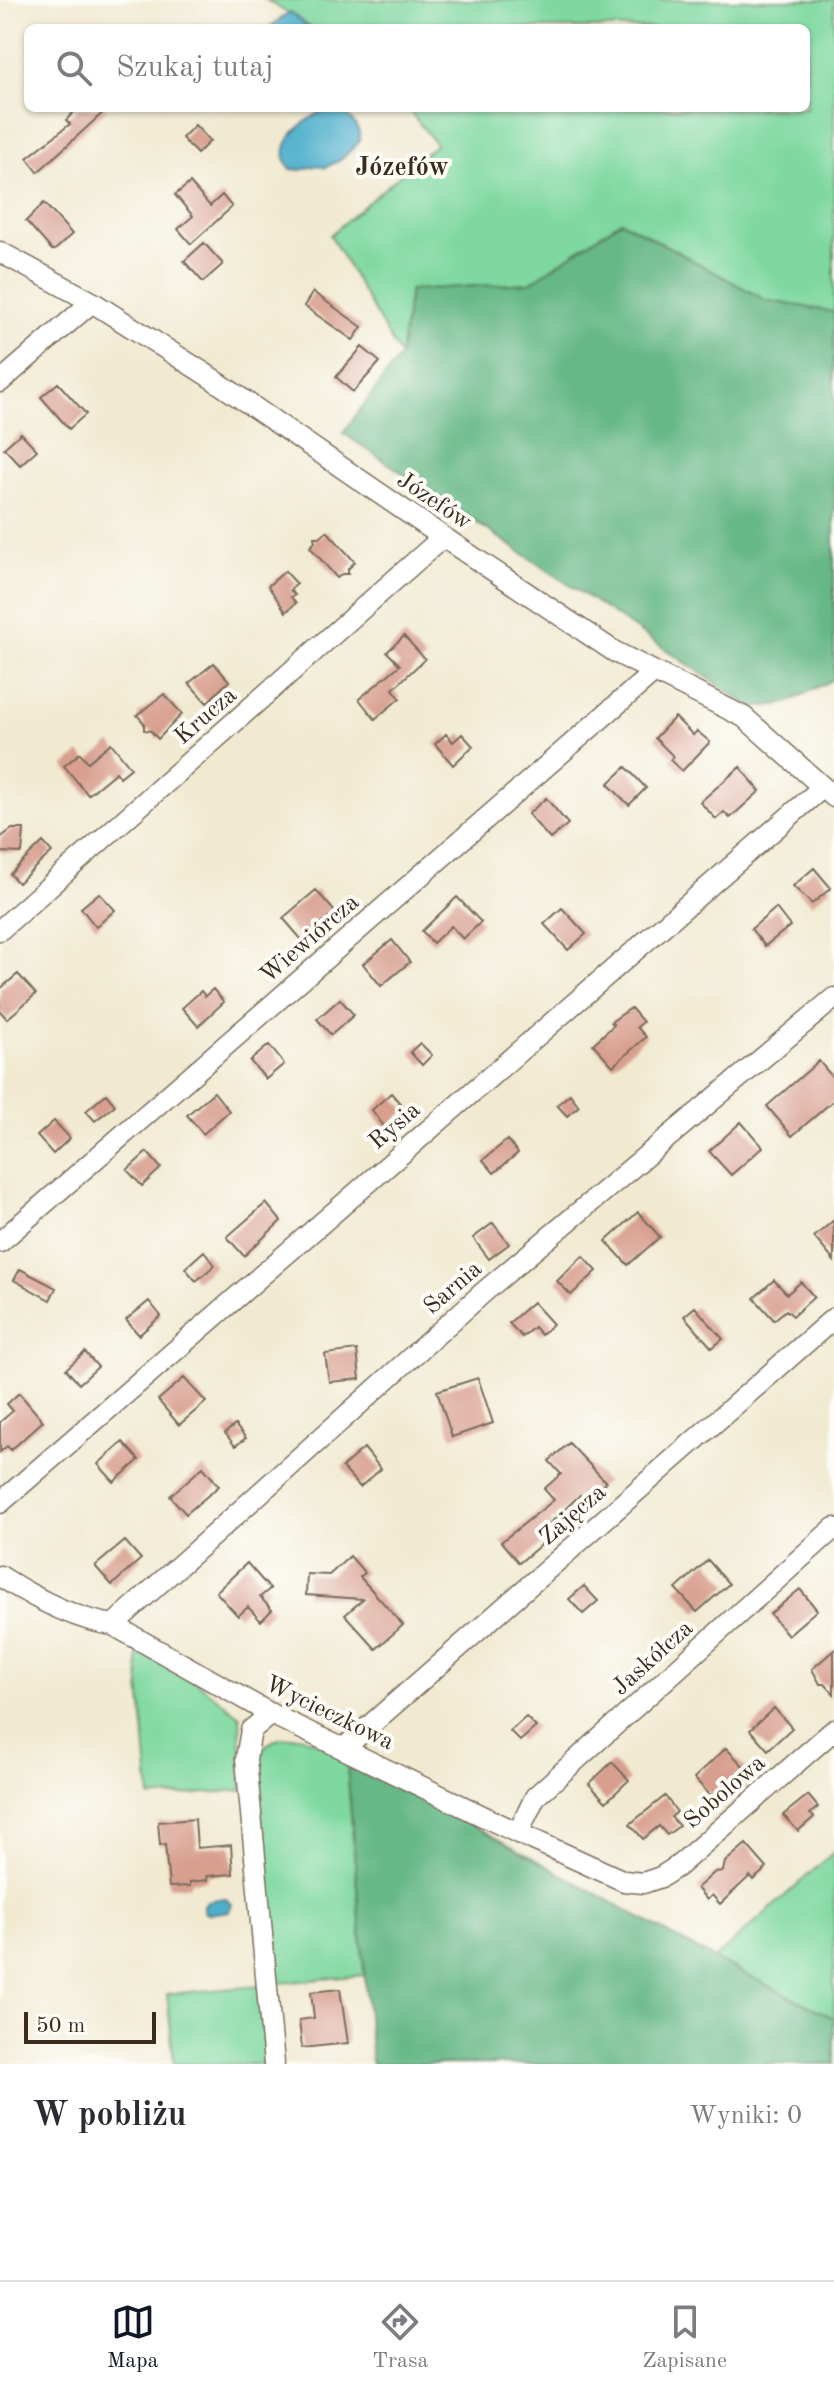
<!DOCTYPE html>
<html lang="pl">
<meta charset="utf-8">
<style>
body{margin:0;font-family:"Old Standard TT",serif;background:#f2f2f3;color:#2b2b33}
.scale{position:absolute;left:24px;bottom:20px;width:132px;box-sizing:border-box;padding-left:8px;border:4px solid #3b2a1e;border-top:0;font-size:22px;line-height:28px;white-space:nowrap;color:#3b2a1e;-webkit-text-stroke:6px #fdfcf7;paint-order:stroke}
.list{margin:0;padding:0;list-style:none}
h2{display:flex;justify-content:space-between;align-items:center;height:104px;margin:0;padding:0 32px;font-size:34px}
h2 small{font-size:26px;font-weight:400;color:#7c7c81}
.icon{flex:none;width:44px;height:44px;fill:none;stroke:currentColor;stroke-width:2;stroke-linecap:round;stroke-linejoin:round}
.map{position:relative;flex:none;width:834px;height:2064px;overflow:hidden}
.search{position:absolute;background:#fff;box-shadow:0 2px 6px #0004;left:24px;right:24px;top:24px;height:88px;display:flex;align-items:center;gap:20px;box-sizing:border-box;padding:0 28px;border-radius:12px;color:#7c7c81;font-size:30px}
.sheet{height:216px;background:#fff}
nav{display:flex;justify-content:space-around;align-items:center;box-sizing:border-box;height:112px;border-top:2px solid #e1e1e2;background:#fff;font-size:22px;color:#7c7c81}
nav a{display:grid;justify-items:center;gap:4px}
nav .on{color:#111827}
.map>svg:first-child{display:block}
.green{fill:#7ed89f;stroke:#5c815e;stroke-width:2}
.forest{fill:#66b886;stroke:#507152;stroke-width:2}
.water{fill:#4dafcc;stroke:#446c75;stroke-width:2}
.building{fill:#d89f8f}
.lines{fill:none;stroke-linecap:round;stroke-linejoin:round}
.street-casing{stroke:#7b6d5d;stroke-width:23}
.street{stroke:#fff;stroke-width:20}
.labels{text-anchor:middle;stroke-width:8;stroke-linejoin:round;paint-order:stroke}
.street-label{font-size:24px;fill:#3b2a1e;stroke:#fdfcf7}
.neighbourhood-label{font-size:26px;font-weight:bold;fill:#3b2a1e;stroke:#fdfcf7}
</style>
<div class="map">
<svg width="834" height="2064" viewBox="0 0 834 2064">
<rect width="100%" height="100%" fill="#fdfcf7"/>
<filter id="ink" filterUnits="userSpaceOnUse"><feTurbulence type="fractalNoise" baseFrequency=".0125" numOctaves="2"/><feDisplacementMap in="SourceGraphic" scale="16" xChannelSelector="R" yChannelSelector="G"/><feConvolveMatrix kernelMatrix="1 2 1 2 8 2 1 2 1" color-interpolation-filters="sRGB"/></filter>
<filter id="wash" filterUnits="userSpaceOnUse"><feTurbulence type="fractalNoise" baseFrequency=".006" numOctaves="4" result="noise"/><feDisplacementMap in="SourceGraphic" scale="32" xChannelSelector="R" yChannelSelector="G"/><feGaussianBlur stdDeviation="1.8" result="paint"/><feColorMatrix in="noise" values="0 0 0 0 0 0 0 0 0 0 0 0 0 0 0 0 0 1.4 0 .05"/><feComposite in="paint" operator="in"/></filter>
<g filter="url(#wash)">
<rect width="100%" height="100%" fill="#f1ead1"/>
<path class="green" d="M266,0h568v312l-69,-12 -144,-79 -91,62 -120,7 -10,66 -70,-121 106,-91 -29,-36h399v-80h-494z
M137,1651l52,25 51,40 2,74 -92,8z
M300,1736l46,18 18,221 -94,9 -15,-225c9,-19 26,-22 45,-23z
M834,1852v166l-120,-59z
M259,1986l8,78h-93l-7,-70z"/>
<path class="forest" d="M621,221l144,79 69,12v367l-47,24 -34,5 -410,-275 57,-77 10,-66 120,-7z
M346,1754l368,205 120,59v46h-462z"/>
<path class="water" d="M290,12l19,16h-41z
M330,108h8c11,9 23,18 22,33l-18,18 -17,9 -7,-3 -17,5 -10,-1c-22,-25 17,-52 39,-61z
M225,1898l7,6 -3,7 -21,3 -5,-3v-6l4,-4z"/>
<g id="blocks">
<path class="building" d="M78,108h30l-70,64 -11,-14 43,-34 -4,-4z
M195,125l15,16 -13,13 -15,-16z
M190,183l20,23 12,-11 10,12 -41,37 -13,-15 15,-13 -18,-21z
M44,203l28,31 -17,16h-3l-26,-29z
M204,243l19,21 -20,18 -19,-21z
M313,292l49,35 -9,13 -49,-34z
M362,347l18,15 -27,30 -17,-15z
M58,383l28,31 -17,15 -28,-32z
M21,433l16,17 -17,15 -16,-17z
M327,531l28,31 -7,7v5h-6l-5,4 -27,-31 5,-5 -1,-5h6z
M285,571l12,13 -7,6 5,5 -4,2 5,6 -10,9 -18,-26z
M404,636l21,23 -32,30 7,9 -25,21 -16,-20 41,-34 -13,-13z
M214,663l15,18 -22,22 -18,-20z
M164,694l18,20 -24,25 -7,-8 -7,-1v-7l-7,-8z
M675,717l18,18 4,-4 13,11 -28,29 -12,-11 3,-4 -18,-18z
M446,734l7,8 9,-8 11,12 -20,19 -18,-21z
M111,743l20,25 -11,9 -4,-5 -28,23 -24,-29 16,-13 8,9z
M626,767l20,21 -17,17 -21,-21z
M740,767l20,24 -30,27 -6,-6 -8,7 -16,-17z
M546,798l22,26 -18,15 -22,-25z
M12,829h12l-2,24 -22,-1v-14z
M43,842l9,10 -34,31 -8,-9z
M814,868l17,20 -19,16 -19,-18z
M316,890l19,22 -33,28 -19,-22z
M99,893l16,17 -19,17 -15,-19z
M457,897l24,25 -18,17 -12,-13 -18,17 -11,-12z
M562,908l24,26 -18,16 -24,-26z
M776,908l14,18 -25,20 -14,-17z
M392,940l18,22 -29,24 -18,-22z
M18,974l18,20 -29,25 -7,-8v-22z
M213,989l11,13 -26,24 -16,-18 19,-17 4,5z
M340,999l14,16 -23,20 -14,-16z
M631,1008l12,14 -6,5 9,10 -33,29 -20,-22 21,-19 -3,-3z
M420,1043l12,12 -10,10 -12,-13z
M269,1045l15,19 -18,15 -16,-18z
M819,1061l15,18v21l-42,36 -25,-30z
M214,1092l15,19 -26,23 -16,-19z
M391,1093l15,17 -20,19 -14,-19z
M106,1094l9,11 -20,16 -9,-10z
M570,1094l9,12 -12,10 -10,-11z
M54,1121l16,17 -17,16 -16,-18z
M741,1122l22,25 -32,28 -22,-24z
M507,1140l11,13 -24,20 -11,-13z
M147,1152l14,16 -19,18 -15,-16z
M266,1203l15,18 -37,35 -17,-19z
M638,1212l22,25 -32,28 -22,-24z
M834,1220v41l-20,-24z
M493,1223l16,21 -20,15 -16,-21z
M204,1251l11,14 -19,16 -11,-13z
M583,1256l14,15 -26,24 -14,-14z
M20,1269l36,19 -6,12 -36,-20z
M774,1280l13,14 14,-12 13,15 -21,19 -7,-6 -12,10 -20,-22z
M149,1301l12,15 -22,19 -13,-15z
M533,1302l20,22 -12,11 -7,-8 -12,10 -13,-14z
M695,1307l28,32 -11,9 -28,-32z
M357,1350l3,29 -31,3 -4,-28z
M85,1352l13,15 -19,17 -13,-15z
M184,1378l22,24 -27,23 -21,-25z
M478,1378l15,45 -41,14 -15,-46z
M19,1393l24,28 -32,29 -4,-4 -7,6v-30l13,-11 -6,-7z
M235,1425l11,13 -11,8 -10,-13z
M123,1442l16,18 -25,22 -16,-18z
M569,1443l37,39 -21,19 -5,-6 -30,28 4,5 -8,5 4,4 -31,26 -18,-21 53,-42 -10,-11 17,-15 -12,-13z
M364,1448l17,21 -21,18 -18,-20z
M203,1467l16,19 -33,28 -16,-18z
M125,1541l16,18 -29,26 -17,-19z
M350,1556l15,17 -5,4 43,48 -27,24 -31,-34 18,-16 -57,-4 1,-21 22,1z
M708,1560l21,24 -32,28 -21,-23z
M247,1563l23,26 -10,8 12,13 -11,11 -13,-14 -10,9 -22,-24z
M584,1586l14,15 -15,13 -14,-15z
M800,1589l17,21 -29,25 -18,-21z
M834,1650v44l-9,-10h-5l-8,-15z
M774,1708l18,20 -24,22 -18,-20z
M526,1717l10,10 -16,14 -10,-10z
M726,1748l28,29 -12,12 -9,-10 -20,19 -19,-20z
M612,1762l17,18 -23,22 -17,-18z
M808,1795l10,12 -8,7 4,3 -16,14 -15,-16z
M665,1796l12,16 -6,5 8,9 -12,9 -8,-9 -16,13 -13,-15z
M195,1819l2,29 34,-3 2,29 -26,2 1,4 -18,2v4l-21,1 -4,-43 -5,1 -2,-23z
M746,1844l21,24 -14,12 -3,-4 -30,28 -8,-9 -5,5 -10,-12 18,-16 8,-1 2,-9z
M340,1989l8,54 -46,5 -3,-28 15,-2 -3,-26z"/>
</g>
</g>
<g filter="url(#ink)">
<use href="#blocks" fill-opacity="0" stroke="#7b6d5d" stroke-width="2"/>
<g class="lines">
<defs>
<path id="street" d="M0,252l92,50 115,73 236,162 172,115 129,65 90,80
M0,382l92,-80
M0,930l443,-393
M0,1242l653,-569
M0,1503l823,-716
M0,1576c34,22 73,43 113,49l158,89 247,119 106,48 19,2 18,-6 17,-11 156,-136
M113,1625l372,-334 349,-293
M271,1714l-20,16 -5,29 28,305
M343,1749l491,-431
M518,1833l17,-36 299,-269"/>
</defs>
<use href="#street" class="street-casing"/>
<use href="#street" class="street"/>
</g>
</g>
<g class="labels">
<g class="street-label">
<text transform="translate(435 500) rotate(34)" y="8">Józefów</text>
<text transform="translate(205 715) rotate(-41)" y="8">Krucza</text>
<text transform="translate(309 938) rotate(-41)" y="8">Wiewiórcza</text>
<text transform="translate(394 1125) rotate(-41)" y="8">Rysia</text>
<text transform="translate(452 1287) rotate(-41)" y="8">Sarnia</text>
<text transform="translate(572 1514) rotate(-41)" y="8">Zajęcza</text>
<text transform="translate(652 1657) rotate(-42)" y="8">Jaskółcza</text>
<text transform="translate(330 1712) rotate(26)" y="8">Wycieczkowa</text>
<text transform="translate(724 1791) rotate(-41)" y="8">Sobolowa</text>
</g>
<g class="neighbourhood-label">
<text x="402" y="175">Józefów</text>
</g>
</g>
</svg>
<div class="scale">50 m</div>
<div class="search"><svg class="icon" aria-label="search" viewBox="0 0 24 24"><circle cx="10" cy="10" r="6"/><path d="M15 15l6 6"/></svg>Szukaj tutaj</div>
</div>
<section class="sheet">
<h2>W pobliżu<small>Wyniki: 0</small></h2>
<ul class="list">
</ul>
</section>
<nav>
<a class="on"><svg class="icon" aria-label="map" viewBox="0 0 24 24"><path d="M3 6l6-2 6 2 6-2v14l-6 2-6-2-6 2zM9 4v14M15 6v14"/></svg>Mapa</a>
<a><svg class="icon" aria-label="directions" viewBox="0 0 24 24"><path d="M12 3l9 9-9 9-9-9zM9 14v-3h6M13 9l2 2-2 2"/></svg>Trasa</a>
<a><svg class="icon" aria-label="saved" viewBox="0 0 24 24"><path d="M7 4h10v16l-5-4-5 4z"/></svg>Zapisane</a>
</nav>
